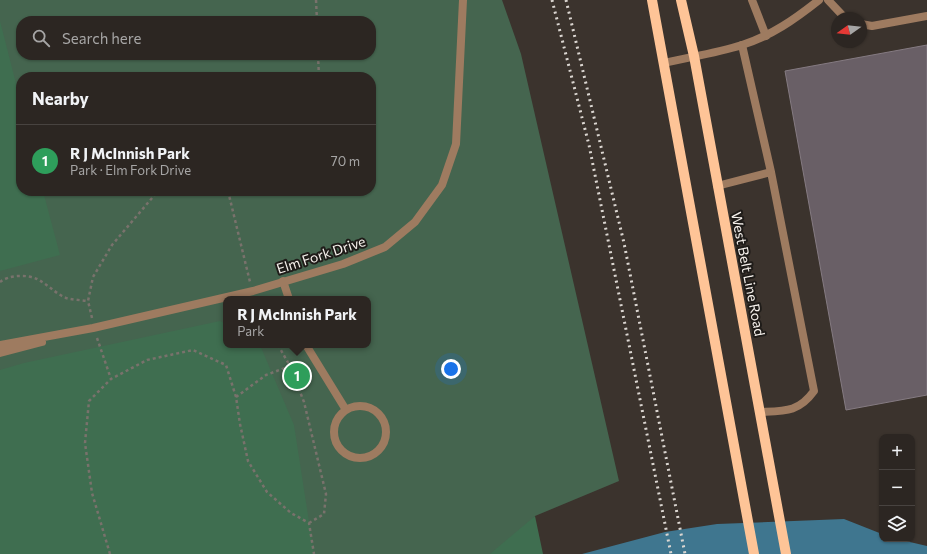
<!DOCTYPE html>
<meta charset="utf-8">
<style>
body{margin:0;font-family:Commissioner,sans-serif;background:#342e2a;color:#f1f3f6}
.controls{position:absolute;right:12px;bottom:12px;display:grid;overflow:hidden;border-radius:8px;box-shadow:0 1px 3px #0004}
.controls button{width:36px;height:36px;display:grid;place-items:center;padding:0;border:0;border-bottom:1px solid #484340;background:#2c2622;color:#f1f3f6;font:20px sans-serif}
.compass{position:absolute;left:831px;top:12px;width:36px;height:36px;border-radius:50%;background:#2c2622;box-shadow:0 1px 3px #0004;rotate:255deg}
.you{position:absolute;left:451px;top:369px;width:14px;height:14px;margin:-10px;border:3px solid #fff;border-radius:50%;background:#1a73e8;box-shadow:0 0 0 6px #1a73e833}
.badge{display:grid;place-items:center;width:26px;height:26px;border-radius:50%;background:#bcaaf5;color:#fff;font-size:13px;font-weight:700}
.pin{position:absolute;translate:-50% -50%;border:2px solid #fff;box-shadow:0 1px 4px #0006}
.popup{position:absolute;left:223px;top:296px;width:148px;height:52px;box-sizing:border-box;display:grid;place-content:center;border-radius:8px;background:#2c2622;filter:drop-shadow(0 1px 3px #0005);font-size:13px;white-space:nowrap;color:#a6a5a5}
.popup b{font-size:15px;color:#f1f3f6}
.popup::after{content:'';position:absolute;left:50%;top:100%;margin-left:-8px;border:8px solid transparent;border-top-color:#2c2622}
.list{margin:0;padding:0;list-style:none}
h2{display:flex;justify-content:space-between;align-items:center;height:52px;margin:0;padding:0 16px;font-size:17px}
h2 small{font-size:13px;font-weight:400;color:#a6a5a5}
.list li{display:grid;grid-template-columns:26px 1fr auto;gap:12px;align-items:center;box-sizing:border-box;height:72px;padding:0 16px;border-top:1px solid #484340}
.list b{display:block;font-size:15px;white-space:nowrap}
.list p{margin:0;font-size:13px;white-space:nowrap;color:#a6a5a5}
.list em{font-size:13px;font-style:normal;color:#a6a5a5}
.icon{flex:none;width:22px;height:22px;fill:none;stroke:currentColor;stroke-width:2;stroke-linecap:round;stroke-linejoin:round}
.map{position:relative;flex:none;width:927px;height:554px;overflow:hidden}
.search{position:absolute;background:#2c2622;box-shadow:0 1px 3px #0004;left:16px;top:16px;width:360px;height:44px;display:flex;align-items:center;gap:10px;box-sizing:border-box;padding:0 14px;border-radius:16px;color:#a6a5a5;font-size:15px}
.panel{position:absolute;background:#2c2622;box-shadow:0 1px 3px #0004;left:16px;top:72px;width:360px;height:124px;border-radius:16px}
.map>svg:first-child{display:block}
.green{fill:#45654f;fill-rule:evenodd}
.forest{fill:#3f6e50}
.water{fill:#3f768f}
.building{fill:#695f66;stroke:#857b82}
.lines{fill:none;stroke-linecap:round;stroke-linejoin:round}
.path{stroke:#79726c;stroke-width:2.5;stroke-dasharray:3 3;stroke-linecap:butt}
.service{stroke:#9e7b60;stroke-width:8}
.minor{stroke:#9e7b60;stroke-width:8}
.primary{stroke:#fec497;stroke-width:10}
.rail{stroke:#dbd6d1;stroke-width:3;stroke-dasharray:2 4;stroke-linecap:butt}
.labels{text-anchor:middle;stroke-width:4;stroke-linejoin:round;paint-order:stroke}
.street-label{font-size:14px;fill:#f6f1ec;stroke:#1f1c19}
</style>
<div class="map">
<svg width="927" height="554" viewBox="0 0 927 554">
<rect width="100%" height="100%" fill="#3b332d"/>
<path class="green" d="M0,0h502l19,54 98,427 -84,35 -29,38h-506zM21,21h350v34h-350zM21,77h350v114h-350zM226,299h142v46h-142z"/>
<path class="forest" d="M0,21l21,82v88h22l17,64 -60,16z
M220,321l6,3v21h34l34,80 20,129h-314v-184l24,-7z
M535,516l8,38h-53z"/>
<path class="water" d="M844,519l38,15v5h15l30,7v8h-345l83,-22 52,-8z"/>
<path class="building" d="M927,45v350l-81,15 -61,-339z"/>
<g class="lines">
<path class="path" d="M316,0l1,21
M318,55l1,22
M228,191l22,91
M0,282c9,-7 26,-8 37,-3 10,5 18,14 29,19 7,2 15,2 22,3
M92,318l-4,-17 5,-24 19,-32 46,-54
M97,338l14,41
M278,345l12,21 14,36 22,92 -2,20 -15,9
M236,397l30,-22 24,-9
M110,554l-18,-61 -7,-50 4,-42 22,-22 36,-19 46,-10 33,15 10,32 4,27 8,37 19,31 24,21 18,10 5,31"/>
<path class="service" d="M752,0l14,36
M828,0l17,18
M861,24l11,2 55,-10
M742,45l29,127 43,219c-15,21 -29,20 -53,21
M717,186l54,-14
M283,281l6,18
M306,345l40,65
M334 432a26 26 0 1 1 52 0a26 26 0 1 1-52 0Z"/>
<path class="minor" d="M664,63c26,-6 53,-10 78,-18 29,-9 53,-26 77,-45
M0,345l93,-17 160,-37 90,-27 42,-17 30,-25 27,-37 14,-41 7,-144
M0,353l42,-11"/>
<path class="primary" d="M652,0l102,554
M681,0l13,56 92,498"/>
<path class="rail" d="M552,0l37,145 82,409
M566,0l58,243 61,311"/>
</g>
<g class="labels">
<g class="street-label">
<text transform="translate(321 255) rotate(-18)" y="5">Elm Fork Drive</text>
<text transform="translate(748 274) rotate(79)" y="5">West Belt Line Road</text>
</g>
</g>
</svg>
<div class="controls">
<button>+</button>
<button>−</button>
<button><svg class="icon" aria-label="layers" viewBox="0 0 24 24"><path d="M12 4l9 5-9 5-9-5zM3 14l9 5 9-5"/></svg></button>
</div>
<svg class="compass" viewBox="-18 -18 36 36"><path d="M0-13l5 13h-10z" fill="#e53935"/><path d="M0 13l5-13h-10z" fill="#a6a5a5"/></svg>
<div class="you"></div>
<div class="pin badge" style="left:297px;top:376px;background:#2e9e5b">1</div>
<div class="popup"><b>R J McInnish Park</b>Park</div>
<div class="search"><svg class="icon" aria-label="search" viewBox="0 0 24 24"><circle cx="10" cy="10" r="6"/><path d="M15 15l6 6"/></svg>Search here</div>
<section class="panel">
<h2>Nearby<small></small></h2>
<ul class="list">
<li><span class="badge" style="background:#2e9e5b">1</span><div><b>R J McInnish Park</b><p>Park · Elm Fork Drive</p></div><em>70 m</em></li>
</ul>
</section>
</div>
